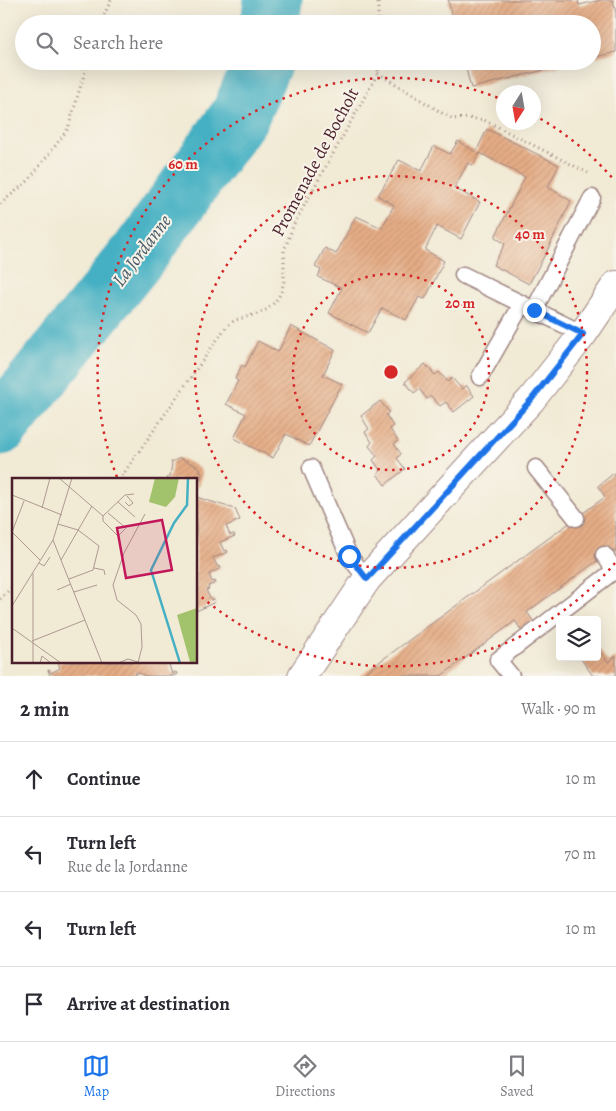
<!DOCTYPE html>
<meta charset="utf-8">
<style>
body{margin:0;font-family:Alegreya,serif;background:#f7f7f7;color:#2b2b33}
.controls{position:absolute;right:15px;bottom:15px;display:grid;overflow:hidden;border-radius:5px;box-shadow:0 5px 20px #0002}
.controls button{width:45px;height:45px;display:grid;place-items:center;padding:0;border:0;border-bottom:1px solid #e1e1e2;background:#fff;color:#2b2b33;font:25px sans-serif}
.compass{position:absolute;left:496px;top:85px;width:45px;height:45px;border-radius:50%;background:#fff;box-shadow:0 5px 20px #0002;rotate:191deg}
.stop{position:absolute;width:15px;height:15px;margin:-11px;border:4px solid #1a73e8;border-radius:50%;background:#fff}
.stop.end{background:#1a73e8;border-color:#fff;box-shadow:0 1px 5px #0008}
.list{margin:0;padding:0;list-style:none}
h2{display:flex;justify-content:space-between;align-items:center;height:65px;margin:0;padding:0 20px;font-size:21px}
h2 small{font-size:16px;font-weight:400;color:#7c7c81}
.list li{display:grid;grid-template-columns:32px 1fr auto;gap:15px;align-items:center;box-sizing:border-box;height:75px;padding:0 20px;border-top:1px solid #e1e1e2}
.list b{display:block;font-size:19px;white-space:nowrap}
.list p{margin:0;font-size:16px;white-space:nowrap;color:#7c7c81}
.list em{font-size:16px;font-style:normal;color:#7c7c81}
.icon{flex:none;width:28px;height:28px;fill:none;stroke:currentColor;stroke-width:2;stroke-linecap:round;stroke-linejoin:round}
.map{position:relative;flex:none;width:616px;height:676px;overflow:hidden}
.search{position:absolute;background:#fff;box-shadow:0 5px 20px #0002;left:15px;right:15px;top:15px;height:55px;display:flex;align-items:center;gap:12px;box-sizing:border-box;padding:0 18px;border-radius:28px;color:#7c7c81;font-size:19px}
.sheet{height:365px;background:#fff}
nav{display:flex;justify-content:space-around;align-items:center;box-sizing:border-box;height:70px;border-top:1px solid #e1e1e2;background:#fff;font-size:14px;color:#7c7c81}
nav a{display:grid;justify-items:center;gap:2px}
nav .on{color:#1a73e8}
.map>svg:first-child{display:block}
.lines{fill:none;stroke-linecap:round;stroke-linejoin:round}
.river{stroke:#45b0c3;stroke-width:59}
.building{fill:url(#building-hatch)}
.service-casing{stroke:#9e8480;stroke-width:19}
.minor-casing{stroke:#9e8480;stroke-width:30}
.path{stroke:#9e8480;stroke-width:3;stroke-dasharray:1 4;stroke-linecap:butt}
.service{stroke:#fff;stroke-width:16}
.minor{stroke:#fff;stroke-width:28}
.route{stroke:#1a73e8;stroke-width:6}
.ring{fill:none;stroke:#d62828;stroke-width:2.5;stroke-dasharray:2.5 5}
.labels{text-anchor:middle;stroke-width:4;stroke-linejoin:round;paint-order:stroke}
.street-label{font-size:18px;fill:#4a1f2b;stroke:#f7f3e8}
.water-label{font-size:19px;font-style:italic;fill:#485968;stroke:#f7f3e8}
.inset-river{fill:none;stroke:#45b0c3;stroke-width:2.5}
.inset-road{fill:none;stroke:#ae9991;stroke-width:1}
.view{fill:#c2185b;fill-opacity:0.15;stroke:#c2185b;stroke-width:2.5}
.inset-edge{fill:none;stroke:#4a1f2b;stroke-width:2.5}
.centre{fill:#d62828;stroke:#f7f3e8;stroke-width:2.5}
.ring-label{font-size:15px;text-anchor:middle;font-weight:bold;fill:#d62828;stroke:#f7f3e8;stroke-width:4;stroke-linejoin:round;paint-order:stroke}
</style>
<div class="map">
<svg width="616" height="676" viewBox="0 0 616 676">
<defs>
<pattern id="building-hatch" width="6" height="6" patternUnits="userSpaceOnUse" patternTransform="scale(1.25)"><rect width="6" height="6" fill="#e5ad86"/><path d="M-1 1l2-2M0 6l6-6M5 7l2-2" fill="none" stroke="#c69474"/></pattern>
</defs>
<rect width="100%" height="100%" fill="#f7f3e8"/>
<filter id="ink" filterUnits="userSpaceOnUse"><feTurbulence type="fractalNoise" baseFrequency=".02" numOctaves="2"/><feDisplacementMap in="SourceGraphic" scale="10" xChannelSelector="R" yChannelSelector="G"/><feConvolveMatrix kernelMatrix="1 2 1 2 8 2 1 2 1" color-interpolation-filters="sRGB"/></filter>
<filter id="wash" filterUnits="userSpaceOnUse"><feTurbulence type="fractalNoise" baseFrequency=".0096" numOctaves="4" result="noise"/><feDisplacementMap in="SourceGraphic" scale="20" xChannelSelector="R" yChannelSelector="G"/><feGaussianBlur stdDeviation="1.12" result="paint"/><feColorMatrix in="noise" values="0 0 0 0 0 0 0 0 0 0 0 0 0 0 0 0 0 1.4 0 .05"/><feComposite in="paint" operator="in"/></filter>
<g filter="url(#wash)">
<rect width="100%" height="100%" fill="#f1ead5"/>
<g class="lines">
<path class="river" d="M270,24l3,-24
M0,426l140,-173 100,-138 23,-54"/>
</g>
<g id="blocks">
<path class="building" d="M448,0h130l1,5 22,-5h12l3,13v39l-24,6v-34h-138z
M464,61h113v1l-106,26z
M487,129l72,36 -11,22 23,14 -23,48 -19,35 -36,-19 12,-21 -10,-7 30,-60 -45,-24 -7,12 -5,-2 -14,25 26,14 -19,37 -24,-13 -12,24 19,11 -19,38 -6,-2 -13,23 -24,-12 -14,25 -39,-20 13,-25 -24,-11 3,-7 -6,-3 10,-19 11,6 20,-38 26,12 12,-23 -16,-9 21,-36 22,11 13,-25 16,8 8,-13 18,11z
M291,326l44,24 -12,25 19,9 -33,62 -23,-12 -13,24 -39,-20 12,-24 -20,-10 12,-23 -3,-2 7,-14 3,2 13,-26 20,11z
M425,364l10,11 4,-3 9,10 4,-4 10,11 4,-4 8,11 -20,16 -8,-10 -6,4 -9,-10 -4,3 -8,-10 -5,4 -9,-11z
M380,401l9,11 -3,3 7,11 -3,3 8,12 -4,3 7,10 -4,4 8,11 -20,16 -8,-11 4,-3 -8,-11 4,-4 -8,-10 3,-4 -7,-10 4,-3 -8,-13z
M180,458l19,9 3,7 -5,16 -1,-10h-28l-1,-2 3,-2 2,-12 -1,-2z
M614,473l2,3v77l-3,-4 -86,63 9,13 -12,9 -9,-13 -74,55h-81l245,-179 -7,-11z
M196,497l39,12 5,11 -14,6 4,9 4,-1 1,2 -15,6 4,9 3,-1 1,2 -15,6 5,9 2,-1 1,2 -12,6 3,8 3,-1 1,2 -8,3 1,3 -3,1 5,10 3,-1 1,3 -19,9z
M597,647l11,15 8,-6v20h-23l-12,-17 2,-2h14z
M58,662h116l-5,3 3,9 4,-2 1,2 -4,2h-27l-10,-4 -1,4h-85l-2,-6h1l2,3 9,-5z"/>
</g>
</g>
<g filter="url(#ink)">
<use href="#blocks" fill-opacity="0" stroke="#9e8480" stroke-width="1"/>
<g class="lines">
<defs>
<path id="service" d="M463,275l120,59
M534,310l58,-112
M480,377l42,-73
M311,468l38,88 18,23
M536,468l40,50
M604,555l11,15
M511,676l-13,-16 117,-90 1,1"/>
<path id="minor" d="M302,676l65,-97 164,-179 52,-66 33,-49"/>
</defs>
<use href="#service" class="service-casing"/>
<use href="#minor" class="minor-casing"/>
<path class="path" d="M100,24l11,-24
M378,24v-24
M378,73l64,40 11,6 15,-1 16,2 104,53
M0,204l28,-23 40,-52 20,-68
M119,480l107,-153 9,-7 22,-6 11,-5 7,-7 6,-9 3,-12v-30l10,-27 84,-151v-12
M0,599l14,-14"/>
<use href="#service" class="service"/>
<use href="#minor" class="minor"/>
</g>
</g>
<g class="lines" filter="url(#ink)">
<path class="route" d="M349,556l18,23 164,-179 52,-66 -49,-24"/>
</g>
<g class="ring">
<circle cx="391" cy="372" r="98"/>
<circle cx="391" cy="372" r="196"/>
<path d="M615 563A294 294 0 0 1 198 594M117 477A294 294 0 0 1 501 99M534 115A294 294 0 0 1 615 181"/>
</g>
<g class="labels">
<g class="street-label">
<text transform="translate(315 162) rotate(-62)" y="6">Promenade de Bocholt</text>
</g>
<g class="water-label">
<text transform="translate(141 250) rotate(-53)" y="7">La Jordanne</text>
</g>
</g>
<g transform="translate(12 478)">
<rect width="185" height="185" fill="#f1ead5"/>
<path d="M143,0h24l-4,19 -9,10 -17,-5z" fill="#a2c26b"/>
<path d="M185,130v55h-4l-3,-1 -13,-47z" fill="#a2c26b"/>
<path class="inset-river" d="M168,185l-29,-93 23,-47 13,-18 1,-27"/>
<path class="inset-road" d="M47,0l44,38 22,-21 9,-1M60,0l-19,62 49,123M0,17l50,20M106,24l17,15M113,24l4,4 4,-3 -6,-7M30,30l8,-30M91,38v5l15,15 8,-8 -18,-15M46,46l20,6 21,16 -6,24 -24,9M0,54l28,28M0,54l12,-31M49,82l31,-54M27,85l5,3 6,-9M82,90l10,2 1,5M21,95v90M45,112l14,-6M62,114l23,-7M0,128l41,-66M0,150l49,35M20,163l53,-21M28,185l2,-7 9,7M106,185l10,-4 10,3M126,185l4,-16 -1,-23 -5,-9 -19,-15 -4,-15 11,-32 21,-39"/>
<path class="view" d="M150,42l10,50 -46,8 -9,-50z"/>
<rect width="185" height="185" class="inset-edge"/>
</g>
<circle cx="391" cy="372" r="8" class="centre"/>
<g class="ring-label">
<text x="183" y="169">60 m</text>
<text x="530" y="239">40 m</text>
<text x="460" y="308">20 m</text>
</g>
</svg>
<div class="controls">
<button><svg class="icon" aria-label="layers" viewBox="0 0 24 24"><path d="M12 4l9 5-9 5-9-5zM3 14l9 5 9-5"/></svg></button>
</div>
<svg class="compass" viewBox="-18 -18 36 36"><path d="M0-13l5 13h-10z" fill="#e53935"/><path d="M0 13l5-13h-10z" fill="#7c7c81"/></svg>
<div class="stop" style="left:349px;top:556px"></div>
<div class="stop end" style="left:534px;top:310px"></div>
<div class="search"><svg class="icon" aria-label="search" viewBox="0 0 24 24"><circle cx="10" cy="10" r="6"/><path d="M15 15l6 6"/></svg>Search here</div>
</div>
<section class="sheet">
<h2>2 min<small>Walk · 90 m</small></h2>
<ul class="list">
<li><svg class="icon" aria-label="ahead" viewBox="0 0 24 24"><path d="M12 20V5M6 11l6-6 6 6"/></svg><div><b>Continue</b></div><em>10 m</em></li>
<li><svg class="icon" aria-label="left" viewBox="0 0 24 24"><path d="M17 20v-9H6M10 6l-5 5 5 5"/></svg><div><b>Turn left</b><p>Rue de la Jordanne</p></div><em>70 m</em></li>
<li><svg class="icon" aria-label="left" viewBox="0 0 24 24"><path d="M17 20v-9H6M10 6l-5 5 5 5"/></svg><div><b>Turn left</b></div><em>10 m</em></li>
<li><svg class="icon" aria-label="arrive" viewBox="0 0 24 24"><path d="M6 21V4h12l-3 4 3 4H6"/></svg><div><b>Arrive at destination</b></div></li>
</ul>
</section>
<nav>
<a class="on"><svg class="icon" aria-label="map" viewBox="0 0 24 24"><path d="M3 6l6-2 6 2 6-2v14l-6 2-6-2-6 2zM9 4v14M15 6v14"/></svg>Map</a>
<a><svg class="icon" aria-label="directions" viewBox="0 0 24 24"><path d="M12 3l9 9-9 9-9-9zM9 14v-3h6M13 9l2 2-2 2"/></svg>Directions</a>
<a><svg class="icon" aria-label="saved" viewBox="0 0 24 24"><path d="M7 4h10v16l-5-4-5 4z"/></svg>Saved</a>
</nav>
